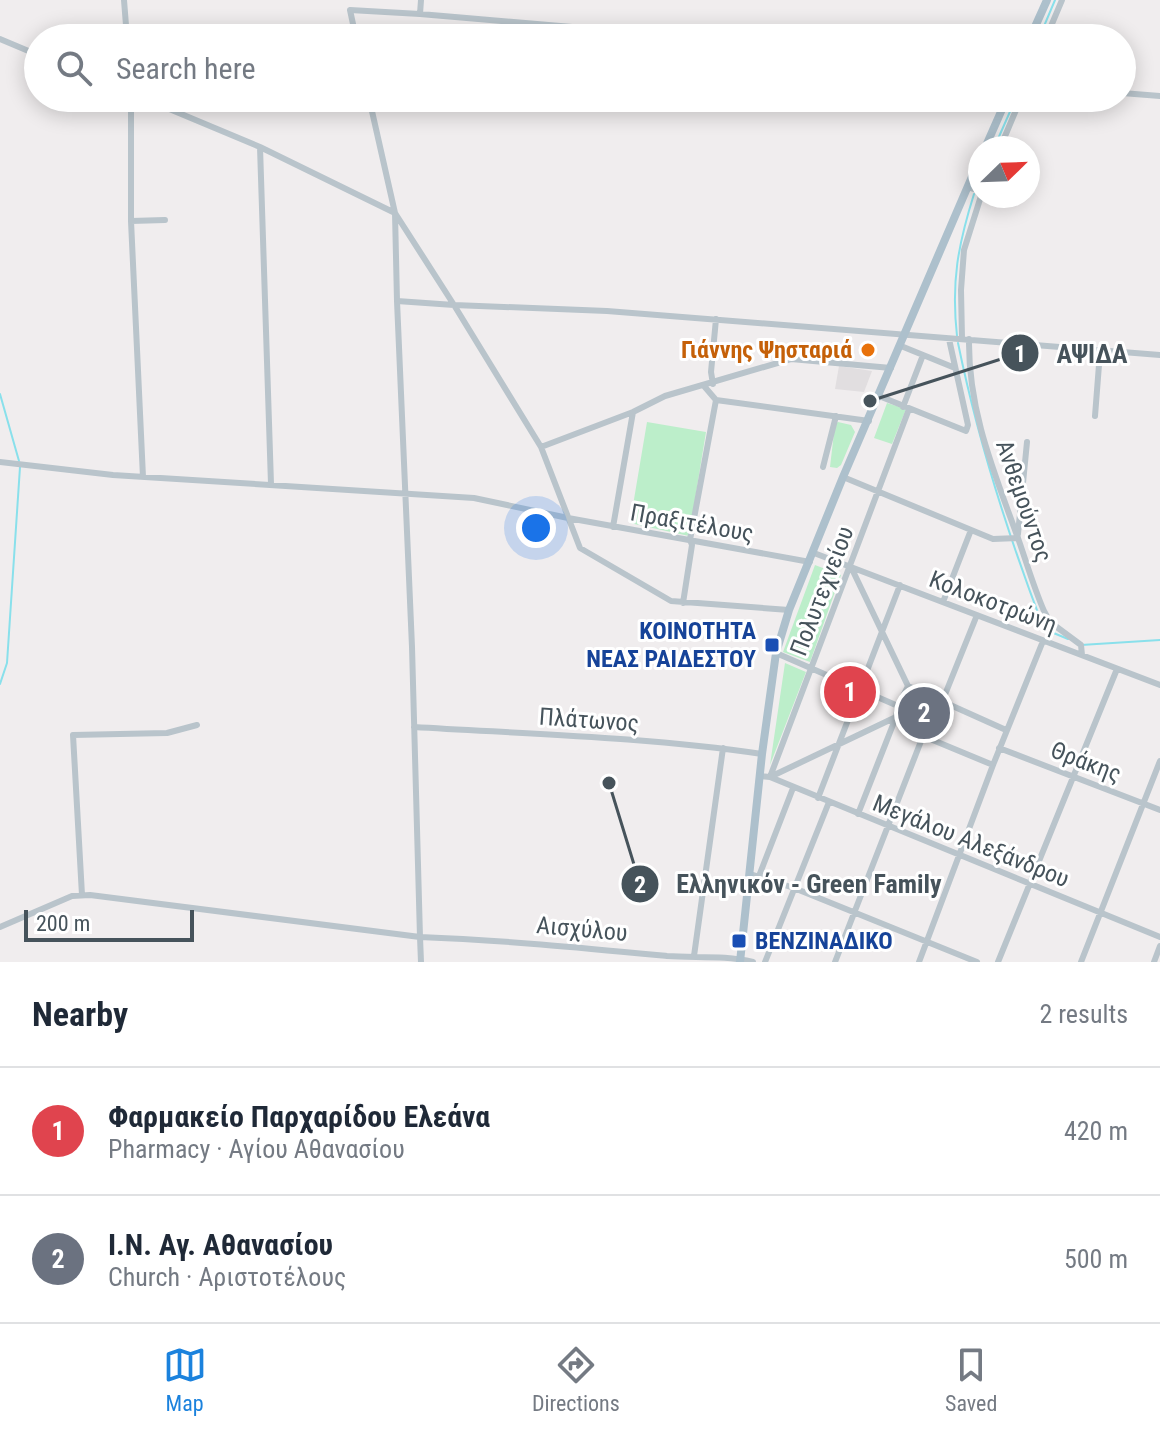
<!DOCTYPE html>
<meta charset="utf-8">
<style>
body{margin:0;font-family:"Roboto Condensed",sans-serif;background:#f6f6f7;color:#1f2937}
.compass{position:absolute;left:968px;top:136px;width:72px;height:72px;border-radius:50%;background:#fff;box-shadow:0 4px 20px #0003;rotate:67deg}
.scale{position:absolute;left:24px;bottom:20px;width:170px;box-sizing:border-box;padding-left:8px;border:4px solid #46535b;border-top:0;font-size:22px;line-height:28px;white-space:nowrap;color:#46535b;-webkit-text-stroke:6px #fff;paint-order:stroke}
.you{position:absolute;left:536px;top:528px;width:28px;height:28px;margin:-20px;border:6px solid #fff;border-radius:50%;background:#1a73e8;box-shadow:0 0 0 12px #1a73e833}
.badge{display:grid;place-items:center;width:52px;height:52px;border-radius:50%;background:#1b82dd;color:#fff;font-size:26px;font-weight:700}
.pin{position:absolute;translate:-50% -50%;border:4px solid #fff;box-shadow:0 2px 8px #0006}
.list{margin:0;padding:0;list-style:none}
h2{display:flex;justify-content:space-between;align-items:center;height:104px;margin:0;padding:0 32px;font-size:34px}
h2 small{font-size:26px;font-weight:400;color:#747a83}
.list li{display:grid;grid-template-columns:52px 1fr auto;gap:24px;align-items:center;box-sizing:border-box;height:128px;padding:0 32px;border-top:2px solid #e0e1e3}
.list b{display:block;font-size:30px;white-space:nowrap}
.list p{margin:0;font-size:26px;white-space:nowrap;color:#747a83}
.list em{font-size:26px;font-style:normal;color:#747a83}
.icon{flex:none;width:44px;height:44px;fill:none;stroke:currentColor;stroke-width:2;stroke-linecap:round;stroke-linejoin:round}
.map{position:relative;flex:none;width:1160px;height:962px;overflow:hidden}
.search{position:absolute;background:#fff;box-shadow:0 4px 20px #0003;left:24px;right:24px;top:24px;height:88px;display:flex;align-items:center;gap:20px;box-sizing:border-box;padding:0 28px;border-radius:44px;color:#747a83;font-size:30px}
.sheet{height:360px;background:#fff}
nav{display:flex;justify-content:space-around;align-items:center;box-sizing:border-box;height:112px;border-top:2px solid #e0e1e3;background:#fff;font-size:22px;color:#747a83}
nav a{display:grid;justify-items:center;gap:4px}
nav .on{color:#1b82dd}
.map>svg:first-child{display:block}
.education{fill:#e1dee0}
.green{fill:#bceeca}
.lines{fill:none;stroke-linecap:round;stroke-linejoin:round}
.stream{stroke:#89e0eb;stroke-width:2}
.minor{stroke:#b9c4cb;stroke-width:6}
.major{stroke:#adc0cc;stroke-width:8}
.food-dot{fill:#e8710a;stroke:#fff;stroke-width:3}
.transit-dot{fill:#1a4fb4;stroke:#fff;stroke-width:3}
.labels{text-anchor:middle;stroke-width:6;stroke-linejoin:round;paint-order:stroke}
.food-label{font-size:24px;font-weight:bold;fill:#c56008;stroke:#fff;text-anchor:end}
.street-label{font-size:24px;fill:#46535b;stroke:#fff}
.transit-label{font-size:24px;font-weight:bold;fill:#164399;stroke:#fff;text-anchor:end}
.leader{fill:none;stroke:#46535b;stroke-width:3}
.callout-dot{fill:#46535b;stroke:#fff;stroke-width:3}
.mark-label{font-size:24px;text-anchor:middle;font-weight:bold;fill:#fff}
.callout-label{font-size:26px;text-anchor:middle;font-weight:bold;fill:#46535b;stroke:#fff;stroke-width:6;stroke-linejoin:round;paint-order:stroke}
</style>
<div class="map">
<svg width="1160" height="962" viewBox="0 0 1160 962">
<rect width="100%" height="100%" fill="#f0edee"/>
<path class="education" d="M839,366l33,5 -8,21 -29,-3z"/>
<path class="green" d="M887,403l19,6 -14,35 -18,-6z
M647,422l59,10 -17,104 -59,-13z
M838,422l13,3 4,7 -14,33 -4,3 -7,-1 5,-43z
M815,565l26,10 -31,87 -27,-10z
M785,663l21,9 -36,93z"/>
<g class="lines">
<path class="stream" d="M1039,38l16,-38
M994,148l22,-50
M977,188l3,-8
M957,336c-6,-54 1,-91 17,-142
M958,343c20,98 50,192 86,286l24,10
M0,394l19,67
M1081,645l79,-5
M0,684l7,-21 13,-196"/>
<path class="minor" d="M124,0l3,38
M421,0l-1,14 281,24
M356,38l-6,-28 70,4
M1046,38l16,-38
M0,39l38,16
M1122,93l38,3
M131,98v123l12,256
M143,98l117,49 135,66 2,88
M369,98l26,115 59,92 153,6 553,44
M260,147l11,337
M1000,148l21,-50
M967,187l13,4
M998,196l11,1
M131,221l34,-1
M962,338l-1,-48 3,-40 17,-54
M969,339c-1,73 26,135 50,202 8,23 15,47 25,70l6,11 31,23 1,10
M901,346l54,22
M713,384l-2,-12 5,-53
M879,396l87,35 2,-6 -19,-86
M716,400l153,21
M903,407l20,-52
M1095,416l5,-64
M541,447l92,-35 32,-16 126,-37 100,9
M0,462l113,13 361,23 94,20 242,44
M823,467l13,-51
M843,477l150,62 25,-1
M613,527l20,-115
M1018,534l9,-92
M814,553l346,132
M851,567l57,119 98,44
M943,602l28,-72
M683,603l9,-58 -2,-5 26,-140 -12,-14
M776,653l122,53
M942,702l35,-87
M414,727c115,7 233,10 348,27
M999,748l161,62
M760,776l10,1 390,160
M770,777l139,-368
M770,777l126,-60 27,19 70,29
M818,798l82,-213
M858,814l38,-97 2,-11 10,-20
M750,874l44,14 183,74
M759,876l34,-88
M82,895l-9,-160 94,-2 30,-8
M0,927l72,-31 18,-1 330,42 1,25
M694,956l29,-208
M753,962c-28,-7 -57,-4 -86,-6 -83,-8 -165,-16 -247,-19l-8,-290 -15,-346 57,4 87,142 39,101 91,53 118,9
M765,962l64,-160
M835,962l88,-226
M919,962l74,-197 50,-124
M998,962l119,-293
M1081,962l79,-201
M1154,962l6,-16"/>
<path class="major" d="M1030,38l17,-38
M985,148l22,-50
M740,962l22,-208 14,-101 13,-43 54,-133 137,-319"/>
</g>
<circle class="food-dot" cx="868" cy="350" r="8"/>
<g class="transit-dot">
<rect x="764" y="637" width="16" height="16" rx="4"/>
<rect x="731" y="933" width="16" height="16" rx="4"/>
</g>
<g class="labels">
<g class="food-label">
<text x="852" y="358">Γιάννης Ψησταριά</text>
</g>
<g class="street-label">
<text transform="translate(1024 501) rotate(71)" y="8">Ανθεμούντος</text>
<text transform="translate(692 523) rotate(10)" y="8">Πραξιτέλους</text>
<text transform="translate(822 591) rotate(-69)" y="8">Πολυτεχνείου</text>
<text transform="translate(993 602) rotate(21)" y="8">Κολοκοτρώνη</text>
<text transform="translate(589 720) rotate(4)" y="8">Πλάτωνος</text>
<text transform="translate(1086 762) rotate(21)" y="8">Θράκης</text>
<text transform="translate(971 841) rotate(22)" y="8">Μεγάλου Αλεξάνδρου</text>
<text transform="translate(582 929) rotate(5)" y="8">Αισχύλου</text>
</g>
<g class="transit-label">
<text x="756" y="639">ΚΟΙΝΟΤΗΤΑ<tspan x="756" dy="28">ΝΕΑΣ ΡΑΙΔΕΣΤΟΥ</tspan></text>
<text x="755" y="949" text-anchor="start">ΒΕΝΖΙΝΑΔΙΚΟ</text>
</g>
</g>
<path class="leader" d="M870 401L1020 353M609 783L640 884"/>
<g class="callout-dot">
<circle cx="870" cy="401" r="8"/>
<circle cx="609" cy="783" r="8"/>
<circle cx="1020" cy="353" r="20"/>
<circle cx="640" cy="884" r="20"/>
</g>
<g class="mark-label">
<text x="1020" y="362">1</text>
<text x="640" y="893">2</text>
</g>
<g class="callout-label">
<text x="1092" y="363">ΑΨΙΔΑ</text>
<text x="809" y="893">Ελληνικόν - Green Family</text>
</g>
</svg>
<svg class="compass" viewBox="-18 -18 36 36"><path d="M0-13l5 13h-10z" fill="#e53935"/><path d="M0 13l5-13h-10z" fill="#747a83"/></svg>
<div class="scale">200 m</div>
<div class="you"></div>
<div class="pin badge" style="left:850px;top:692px;background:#e0444e">1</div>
<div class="pin badge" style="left:924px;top:713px;background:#6b7280">2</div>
<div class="search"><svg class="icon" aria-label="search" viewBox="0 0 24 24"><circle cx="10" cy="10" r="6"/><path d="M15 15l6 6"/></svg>Search here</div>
</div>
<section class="sheet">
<h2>Nearby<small>2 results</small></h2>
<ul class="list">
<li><span class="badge" style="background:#e0444e">1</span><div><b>Φαρμακείο Παρχαρίδου Ελεάνα</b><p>Pharmacy · Αγίου Αθανασίου</p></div><em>420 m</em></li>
<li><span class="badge" style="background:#6b7280">2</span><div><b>Ι.Ν. Αγ. Αθανασίου</b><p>Church · Αριστοτέλους</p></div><em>500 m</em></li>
</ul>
</section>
<nav>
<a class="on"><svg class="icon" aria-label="map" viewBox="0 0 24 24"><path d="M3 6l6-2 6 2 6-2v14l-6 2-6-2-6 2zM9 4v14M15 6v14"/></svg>Map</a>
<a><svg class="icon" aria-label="directions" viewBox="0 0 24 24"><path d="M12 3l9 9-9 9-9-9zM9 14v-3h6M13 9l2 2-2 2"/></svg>Directions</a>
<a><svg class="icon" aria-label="saved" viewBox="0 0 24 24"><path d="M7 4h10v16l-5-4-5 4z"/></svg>Saved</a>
</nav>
